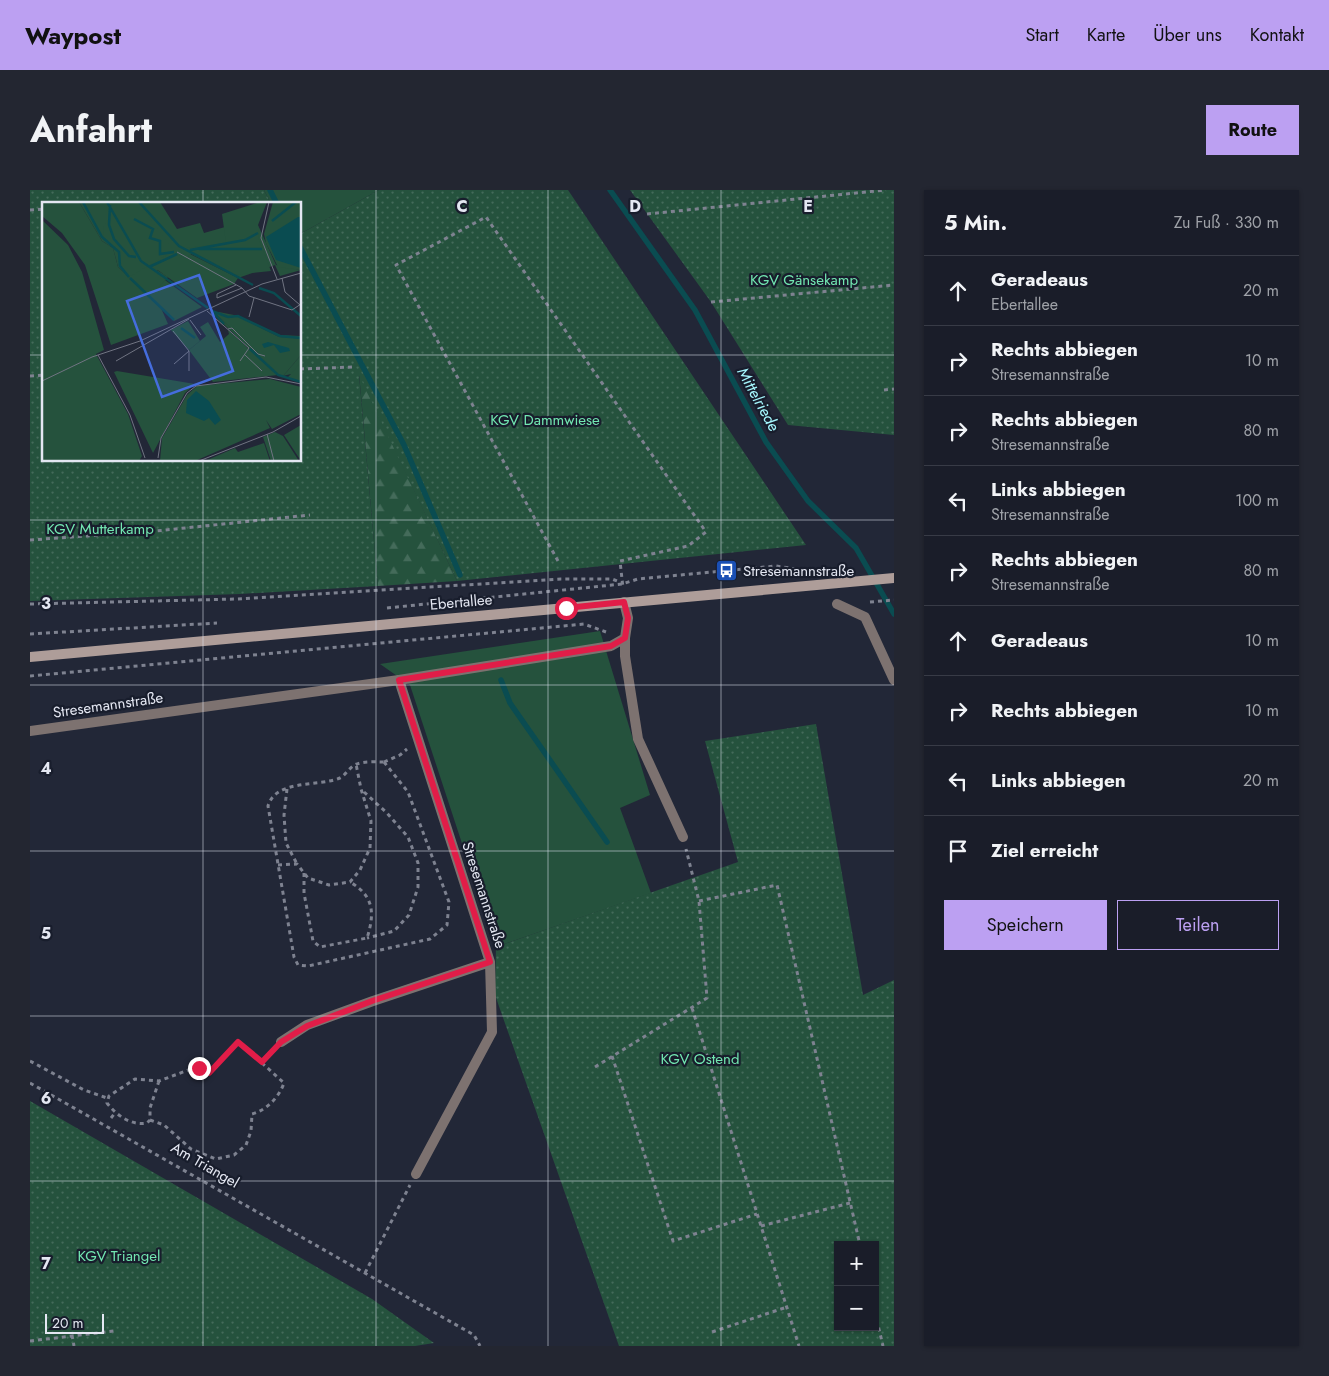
<!DOCTYPE html>
<html lang="de">
<meta charset="utf-8">
<style>
body{margin:0;font-family:Jost,sans-serif;background:#232631;color:#f1f3f6}
.controls{position:absolute;right:15px;bottom:15px;display:grid;overflow:hidden;border-radius:0px;box-shadow:0 1px 4px #0004}
.controls button{width:45px;height:45px;display:grid;place-items:center;padding:0;border:0;border-bottom:1px solid #383b46;background:#1a1d29;color:#f1f3f6;font:25px sans-serif}
.scale{position:absolute;left:15px;bottom:12px;width:59px;box-sizing:border-box;padding-left:5px;border:2px solid #e4e7f2;border-top:0;font-size:14px;line-height:18px;white-space:nowrap;color:#e4e7f2;-webkit-text-stroke:4px #181d2c;paint-order:stroke}
.stop{position:absolute;width:15px;height:15px;margin:-11px;border:4px solid #e11d48;border-radius:50%;background:#fff}
.stop.end{background:#e11d48;border-color:#fff;box-shadow:0 1px 5px #0008}
.list{margin:0;padding:0;list-style:none}
h2{display:flex;justify-content:space-between;align-items:center;height:65px;margin:0;padding:0 20px;font-size:21px}
h2 small{font-size:16px;font-weight:400;color:#9fa2a8}
.list li{display:grid;grid-template-columns:32px 1fr auto;gap:15px;align-items:center;box-sizing:border-box;height:70px;padding:0 20px;border-top:1px solid #383b46}
.list b{display:block;font-size:19px;white-space:nowrap}
.list p{margin:0;font-size:16px;white-space:nowrap;color:#9fa2a8}
.list em{font-size:16px;font-style:normal;color:#9fa2a8}
.actions{display:flex;gap:10px;padding:15px 20px}
.actions a{flex:1;padding:11px 0;border:1px solid #bca0f2;border-radius:0px;text-align:center;font-size:18px;color:#bca0f2}
.actions .main{background:#bca0f2;color:#111}
.icon{flex:none;width:28px;height:28px;fill:none;stroke:currentColor;stroke-width:2;stroke-linecap:round;stroke-linejoin:round}
.map{position:relative;flex:none;width:864px;height:1156px;overflow:hidden;border-radius:0px}
header{display:flex;align-items:center;gap:30px;box-sizing:border-box;height:70px;padding:0 25px;background:#bca0f2;color:#111}
header strong{font-size:24px}
nav{display:flex;gap:28px;margin-inline-start:auto;font-size:18px}
.intro{display:flex;align-items:center;justify-content:space-between;box-sizing:border-box;height:120px;padding:0 30px}
h1{margin:0;font-size:35px}
.button{padding:12px 22px;border-radius:0px;background:#bca0f2;color:#111;font-size:18px;font-weight:700}
main{display:flex;gap:30px;padding:0 30px}
aside{flex:1;background:#1a1d29;border-radius:0px;box-shadow:0 1px 4px #0004}
.map>svg:first-child{display:block}
.grass{fill:#25523d}
.forest{fill:url(#forest-firs)}
.park{fill:url(#park-dots);fill-rule:evenodd}
.lines{fill:none;stroke-linecap:round;stroke-linejoin:round}
.stream{stroke:#0a4c51;stroke-width:5.5}
.path{stroke:#7e8290;stroke-width:3;stroke-dasharray:4 4;stroke-linecap:butt}
.lane{stroke:#7d7270;stroke-width:10}
.street{stroke:#7d7270;stroke-width:10}
.secondary{stroke:#ae9d99;stroke-width:10}
.route{stroke:#e11d48;stroke-width:6}
.grid{fill:none;stroke:#e4e7f2;stroke-width:1;stroke-opacity:0.55}
.labels{text-anchor:middle;stroke-width:4.5;stroke-linejoin:round;paint-order:stroke}
.park-label{font-size:15px;fill:#72e7b1;stroke:#181d2c}
.poi-label{font-size:15px;fill:#e4e7f2;stroke:#181d2c;text-anchor:start}
.street-label{font-size:15px;fill:#e4e7f2;stroke:#181d2c}
.water-label{font-size:16px;font-style:italic;fill:#a4f5fc;stroke:#181d2c}
.inset-river{fill:none;stroke:#0a4c51;stroke-width:2.5}
.inset-road{fill:none;stroke:#707482;stroke-width:1}
.view{fill:#456ddd;fill-opacity:0.15;stroke:#456ddd;stroke-width:2.5}
.inset-edge{fill:none;stroke:#e4e7f2;stroke-width:2.5}
.grid-label{font-size:16px;text-anchor:middle;font-weight:bold;fill:#e4e7f2;stroke:#181d2c;stroke-width:4.5;stroke-linejoin:round;paint-order:stroke}
</style>
<header>
<strong>Waypost</strong>
<nav><a>Start</a><a>Karte</a><a>Über uns</a><a>Kontakt</a></nav>
</header>
<div class="intro"><h1>Anfahrt</h1><a class="button">Route</a></div>
<main>
<div class="map">
<svg width="864" height="1156" viewBox="0 0 864 1156">
<defs>
<pattern id="forest-firs" width="22" height="20" patternUnits="userSpaceOnUse" patternTransform="scale(1.25)"><rect width="22" height="20" fill="#25523d"/><path d="M5 1l3.5 6h-7zM16 11l3.5 6h-7z" fill="#446b5a"/></pattern>
<pattern id="park-dots" width="8" height="8" patternUnits="userSpaceOnUse" patternTransform="scale(1.25)"><rect width="8" height="8" fill="#25523d"/><path d="M2 2h.1M6 6h.1" fill="none" stroke="#446b5a" stroke-width="1.8" stroke-linecap="round"/></pattern>
</defs>
<rect width="100%" height="100%" fill="#222737"/>
<path class="grass" d="M234,0h115l-79,44v-30h-29z
M570,441l50,164 -30,13 31,85 -155,54 -86,-262 -30,-21z"/>
<path class="forest" d="M329,183l98,208 -79,5z"/>
<path class="park" d="M0,0h234l7,14h-227v256h256v-226l79,-44h189l238,355 -349,36 -98,-206 19,211 -138,8 -210,7z
M600,0h264v245l-106,-10 -77,-123z
M786,534l47,271 31,-15v366h-275l-124,-351 1,-48 242,-85 -33,-121zM808,1055h37v82h-37z
M0,911l342,198 62,44 -19,3h-385z"/>
<g class="lines">
<path class="stream" d="M240,0l7,14
M580,0l85,120 71,132 42,59 48,47 38,66
M270,57l104,198 56,130
M471,490l9,23 97,139"/>
<path class="path" d="M180,14l8,-1
M0,20l14,-1
M617,24l239,-24
M681,112l183,-17
M270,179l53,-2
M0,186l14,-1
M854,200l10,-1
M0,350l126,-9 154,-16
M528,371l-162,-296 90,-48 220,315 -18,14 -68,15 3,27
M840,412l24,-2
M0,414l206,-5 325,-20h51l10,4
M357,418l235,-24 16,-5 138,-13 27,4
M0,444l187,-11
M0,486l554,-52 22,8
M354,572l24,30 41,110 -2,23 -17,14 -122,27 -10,-1 -4,-8 -26,-151c8,-27 50,-19 72,-28 6,-3 10,-12 17,-14 8,-3 19,-2 27,-2z
M354,572l16,-7 7,-6
M257,599l-3,26 2,28 11,21
M334,602l23,21 21,24 10,26v24l-9,28 -15,16 -27,7
M248,675l19,-1 11,14 21,7 21,-3 10,-12 10,-22 1,-27 -10,-32 -5,-25
M274,683v20l9,48 7,6 47,-9c8,-25 7,-42 -17,-56
M669,711l78,-16 83,360
M662,818l107,338
M582,866l61,185 84,-27
M0,871l54,29 23,8
M565,877l112,-69 -8,-97 -13,-52
M129,891l-9,27v12l-3,3c-16,3 -31,-8 -40,-20l2,-7 26,-17 24,2 32,-12 8,-1 10,5 29,-31 24,21 10,-11
M0,893l444,252 6,11
M81,928l4,-5
M120,930l14,5 27,24 25,10 18,-4 12,-10 5,-14 1,-17c15,-4 27,-17 32,-31l-22,-20
M731,1036l89,-23
M335,1083l45,-88
M845,1122l8,34
M682,1142l75,-25
M42,1145l2,11
M0,1151l84,-10"/>
<path class="lane" d="M807,414l28,13 29,63
M595,448v18l13,83 45,98
M251,852l26,-17 66,-24 117,-39 -91,-282
M386,984l76,-142 -2,-70"/>
<path class="street" d="M0,541l369,-51 212,-34 14,-8 3,-20 -4,-16"/>
<path class="secondary" d="M0,467l864,-79"/>
</g>
<g class="lines">
<path class="route" d="M169,878l10,5 29,-31 24,20 19,-20 26,-16 65,-25 118,-39 -91,-282 212,-34 14,-8 3,-20 -4,-16 -58,6"/>
</g>
<path class="grid" d="M173,0v14M346,0v1156M518,0v1156M691,0v1156M0,165h14M270,165h594M173,270v886M0,330h864M0,495h864M0,661h864M0,826h864M0,991h864"/>
<defs>
<symbol id="bus-square" viewBox="-11 -11 22 22"><rect x="-9" y="-9" width="18" height="18" rx="4" fill="#1a4fb4" stroke="#181d2c"/><path d="M-5-6H5V4H4V6H2V4H-2V6H-4V4H-5ZM-3.5-4V0h7V-4ZM-3.5 1.2v1.5H-2V1.2ZM2 1.2v1.5H3.5V1.2Z" fill="#fff"/></symbol>
</defs>
<g fill-rule="evenodd">
<use href="#bus-square" x="684" y="368" width="25" height="25"/>
</g>
<g class="labels">
<g class="park-label">
<text x="774" y="95">KGV Gänsekamp</text>
<text x="515" y="235">KGV Dammwiese</text>
<text x="70" y="344">KGV Mutterkamp</text>
<text x="670" y="874">KGV Ostend</text>
<text x="89" y="1071">KGV Triangel</text>
</g>
<g class="poi-label">
<text x="713" y="386">Stresemannstraße</text>
</g>
<g class="street-label">
<text transform="translate(431 412) rotate(-5)" y="5">Ebertallee</text>
<text transform="translate(78 515) rotate(-8)" y="5">Stresemannstraße</text>
<text transform="translate(454 705) rotate(72)" y="5">Stresemannstraße</text>
<text transform="translate(175 975) rotate(30)" y="5">Am Triangel</text>
</g>
<g class="water-label">
<text transform="translate(729 209) rotate(61)" y="6">Mittelriede</text>
</g>
</g>
<g transform="translate(12 12)">
<rect width="259" height="259" fill="#222737"/>
<path d="M37,0h81l17,27 23,-6 4,10 21,-6 33,-2 18,40 25,5 -21,6 -5,-11 -37,13 -47,-24 -4,5 -30,11 11,7 -18,21 -32,-31 -5,-19 -11,-7zM177,110l20,4 41,19 21,1v3l-22,-2 -40,-20 -22,-2 66,61 18,-21v25l-10,-6 -8,2 -5,-1 -63,-59zM146,119l12,20 -11,9 -18,-20z" fill="#25523d"/>
<path d="M59,0h37l36,49 -45,26 -10,-10 -6,-19 -9,-8 -1,-13 8,-12z" fill="#25523d"/>
<path d="M0,0h37l23,39 11,7 5,19 32,30 15,-17 37,27 -28,14 -13,-13 7,16 -57,21 -26,-80 -23,-32 -20,-17zM218,0h7l-9,23 1,15 12,31 -37,4 -48,-27 40,-5 -4,-29zM231,0h28v68l-23,-3 -12,-24 -2,-9zM0,18l26,25 14,27 22,78 -8,4 32,60 14,42 -3,5h-97zM136,52l9,5 3,-5 48,24 -4,6 -37,14 -45,-32zM174,112l23,3 40,20 21,1 1,17 -18,21 -4,-2zM166,120l12,20 9,-8 -1,-4 50,45 -65,7 -24,-32 17,-14 -6,-9zM259,160v20l-14,-4 4,-4zM75,169l78,13 -10,9 -32,60 -39,-81zM228,177l31,8v27l-29,15 -6,-9 4,8 -75,33h-35l2,-23 25,-43 10,-9zM259,223v36l-17,-26zM233,230l8,4 16,25h-28l-8,-24zM222,241l6,18h-65l30,-13 3,4z" fill="#25523d"/>
<path d="M256,15h3v51l-25,-8 -10,-23zM226,140l21,6 1,3 -10,2 -6,-8 -10,3 -2,-4zM154,189l13,10 12,19 -6,5 -6,-7 -5,3 -18,-8 1,-13z" fill="#0a4c51"/>
<path class="inset-river" d="M41,0l19,35 17,15 1,14 9,11M65,0l34,59 67,47M97,0l40,44 74,39M68,3l-1,20 5,14 15,17 7,1M92,17l19,10 -3,9 10,3v13l14,-2M230,19l24,-19M157,47h63M148,48l55,-10 13,-7M107,65l28,-13M88,76l44,42M217,86l15,5 27,23M169,108l13,14M170,109l16,6 10,-1 42,20 21,2M139,126l14,10M208,147l28,26 23,7"/>
<path class="inset-road" d="M227,0l-8,36 16,41M135,50l65,36 7,8 43,14 9,-6M240,76l3,14 15,13M194,83l-19,9v4l25,-10M165,109l42,37 -9,13M207,115l5,-19M148,118l11,15M186,127l4,-1 26,26 7,2M131,129l16,20 -15,13M147,149v20M56,153l32,60 15,43M203,153l17,16M74,159l73,-42M0,179l50,-24 48,-16 122,-57 39,-11M225,232l7,27M116,256l3,-20 26,-45 9,-7 70,-9 35,7M157,259l74,-29 28,-16"/>
<path class="view" d="M157,73l34,96 -71,26 -35,-96z"/>
<rect width="259" height="259" class="inset-edge"/>
</g>
<g class="grid-label">
<text x="432" y="22">C</text>
<text x="605" y="22">D</text>
<text x="778" y="22">E</text>
<text x="16" y="419">3</text>
<text x="16" y="584">4</text>
<text x="16" y="749">5</text>
<text x="16" y="914">6</text>
<text x="16" y="1079">7</text>
</g>
</svg>
<div class="controls">
<button>+</button>
<button>−</button>
</div>
<div class="scale">20 m</div>
<div class="stop" style="left:536px;top:418px"></div>
<div class="stop end" style="left:169px;top:878px"></div>
</div>
<aside>
<h2>5 Min.<small>Zu Fuß · 330 m</small></h2>
<ul class="list">
<li><svg class="icon" aria-label="ahead" viewBox="0 0 24 24"><path d="M12 20V5M6 11l6-6 6 6"/></svg><div><b>Geradeaus</b><p>Ebertallee</p></div><em>20 m</em></li>
<li><svg class="icon" aria-label="right" viewBox="0 0 24 24"><path d="M7 20v-9h11M14 6l5 5-5 5"/></svg><div><b>Rechts abbiegen</b><p>Stresemannstraße</p></div><em>10 m</em></li>
<li><svg class="icon" aria-label="right" viewBox="0 0 24 24"><path d="M7 20v-9h11M14 6l5 5-5 5"/></svg><div><b>Rechts abbiegen</b><p>Stresemannstraße</p></div><em>80 m</em></li>
<li><svg class="icon" aria-label="left" viewBox="0 0 24 24"><path d="M17 20v-9H6M10 6l-5 5 5 5"/></svg><div><b>Links abbiegen</b><p>Stresemannstraße</p></div><em>100 m</em></li>
<li><svg class="icon" aria-label="right" viewBox="0 0 24 24"><path d="M7 20v-9h11M14 6l5 5-5 5"/></svg><div><b>Rechts abbiegen</b><p>Stresemannstraße</p></div><em>80 m</em></li>
<li><svg class="icon" aria-label="ahead" viewBox="0 0 24 24"><path d="M12 20V5M6 11l6-6 6 6"/></svg><div><b>Geradeaus</b></div><em>10 m</em></li>
<li><svg class="icon" aria-label="right" viewBox="0 0 24 24"><path d="M7 20v-9h11M14 6l5 5-5 5"/></svg><div><b>Rechts abbiegen</b></div><em>10 m</em></li>
<li><svg class="icon" aria-label="left" viewBox="0 0 24 24"><path d="M17 20v-9H6M10 6l-5 5 5 5"/></svg><div><b>Links abbiegen</b></div><em>20 m</em></li>
<li><svg class="icon" aria-label="arrive" viewBox="0 0 24 24"><path d="M6 21V4h12l-3 4 3 4H6"/></svg><div><b>Ziel erreicht</b></div></li>
</ul>
<div class="actions"><a class="main">Speichern</a><a>Teilen</a></div>
</aside>
</main>
